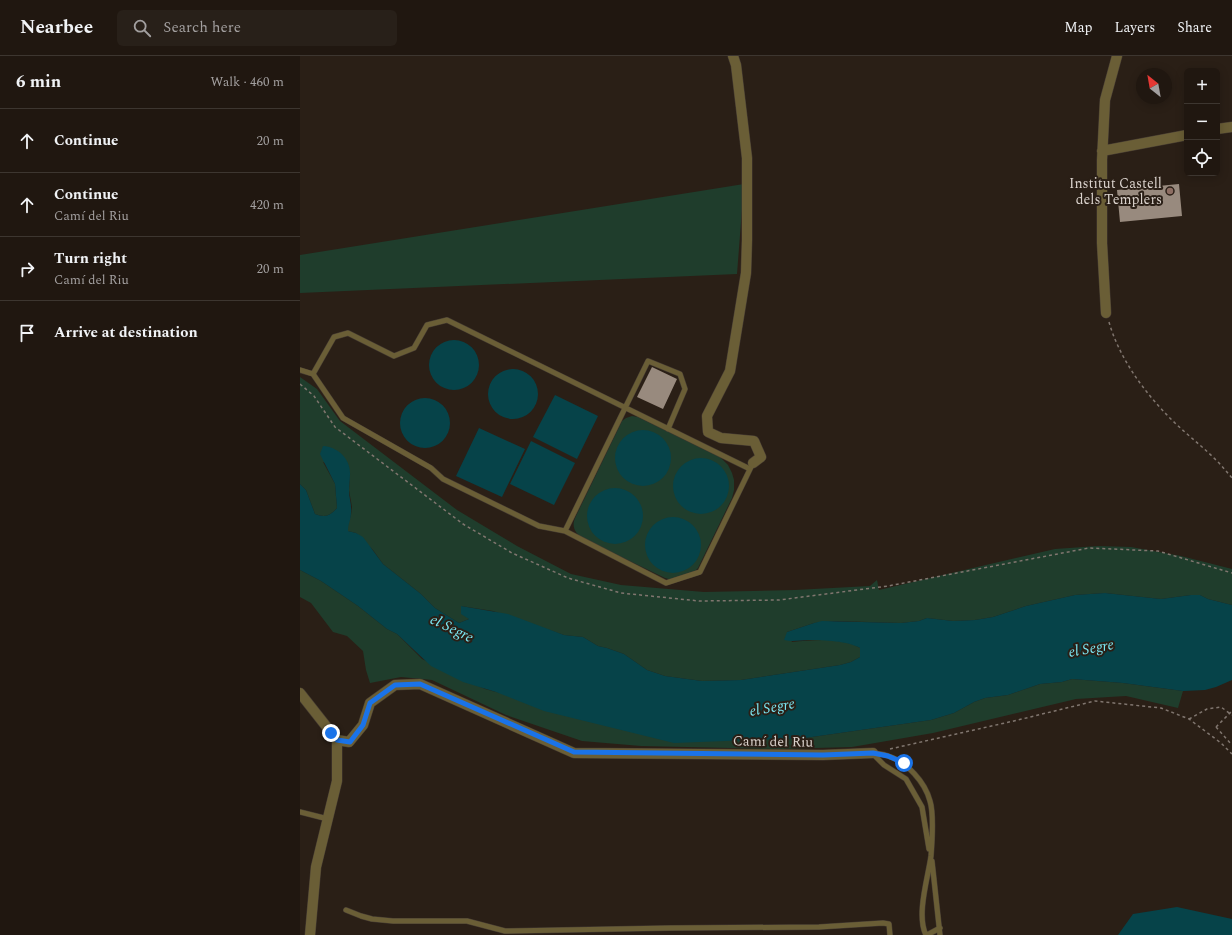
<!DOCTYPE html>
<meta charset="utf-8">
<style>
body{margin:0;font-family:Spectral,serif;background:#282019;color:#f1f3f6}
.controls{position:absolute;right:12px;top:12px;display:grid;overflow:hidden;border-radius:6px;box-shadow:0 2px 10px #0003}
.controls button{width:36px;height:36px;display:grid;place-items:center;padding:0;border:0;border-bottom:1px solid #3d3630;background:#201710;color:#f1f3f6;font:20px sans-serif}
.compass{position:absolute;left:836px;top:12px;width:36px;height:36px;border-radius:50%;background:#201710;box-shadow:0 2px 10px #0003;rotate:329deg}
.stop{position:absolute;width:12px;height:12px;margin:-9px;border:3px solid #1a73e8;border-radius:50%;background:#fff}
.stop.end{background:#1a73e8;border-color:#fff;box-shadow:0 1px 4px #0008}
.list{margin:0;padding:0;list-style:none}
h2{display:flex;justify-content:space-between;align-items:center;height:52px;margin:0;padding:0 16px;font-size:17px}
h2 small{font-size:13px;font-weight:400;color:#a29f9f}
.list li{display:grid;grid-template-columns:26px 1fr auto;gap:12px;align-items:center;box-sizing:border-box;height:64px;padding:0 16px;border-top:1px solid #3d3630}
.list b{display:block;font-size:15px;white-space:nowrap}
.list p{margin:0;font-size:13px;white-space:nowrap;color:#a29f9f}
.list em{font-size:13px;font-style:normal;color:#a29f9f}
.icon{flex:none;width:22px;height:22px;fill:none;stroke:currentColor;stroke-width:2;stroke-linecap:round;stroke-linejoin:round}
.map{position:relative;flex:none;width:932px;height:879px;overflow:hidden}
header{display:flex;align-items:center;gap:24px;box-sizing:border-box;height:56px;padding:0 20px;background:#201710;border-bottom:1px solid #3d3630}
header strong{font-size:19px}
nav{display:flex;gap:22px;margin-inline-start:auto;font-size:14px}
.search{width:280px;height:36px;background:#282019;display:flex;align-items:center;gap:10px;box-sizing:border-box;padding:0 14px;border-radius:6px;color:#a29f9f;font-size:15px}
main{display:flex}
aside{flex:1;background:#201710}
.map>svg:first-child{display:block}
.green{fill:#1f3d2c}
.water{fill:#064349}
.building{fill:#988a7e}
.lines{fill:none;stroke-linecap:round;stroke-linejoin:round}
.lane-casing{stroke:#463c33;stroke-width:6}
.street-casing{stroke:#463c33;stroke-width:11}
.path{stroke:#80766f;stroke-width:1.5;stroke-dasharray:3 3;stroke-linecap:butt}
.lane{stroke:#6a5e36;stroke-width:5}
.street{stroke:#6a5e36;stroke-width:10}
.path-bridge{stroke:#80766f;stroke-width:1.5;stroke-dasharray:3 3;stroke-linecap:butt}
.route{stroke:#1a73e8;stroke-width:5}
.education-dot{fill:#8d6e63;stroke:#2a1f16;stroke-width:1.5}
.labels{text-anchor:middle;stroke-width:4;stroke-linejoin:round;paint-order:stroke}
.poi-label{font-size:14px;fill:#dbd3cd;stroke:#2a1f16;text-anchor:end}
.street-label{font-size:14px;fill:#dbd3cd;stroke:#2a1f16}
.water-label{font-size:15px;font-style:italic;fill:#7ce9f5;stroke:#2a1f16}
</style>
<header>
<strong>Nearbee</strong>
<div class="search"><svg class="icon" aria-label="search" viewBox="0 0 24 24"><circle cx="10" cy="10" r="6"/><path d="M15 15l6 6"/></svg>Search here</div>
<nav><a>Map</a><a>Layers</a><a>Share</a></nav>
</header>
<main>
<aside>
<h2>6 min<small>Walk · 460 m</small></h2>
<ul class="list">
<li><svg class="icon" aria-label="ahead" viewBox="0 0 24 24"><path d="M12 20V5M6 11l6-6 6 6"/></svg><div><b>Continue</b></div><em>20 m</em></li>
<li><svg class="icon" aria-label="ahead" viewBox="0 0 24 24"><path d="M12 20V5M6 11l6-6 6 6"/></svg><div><b>Continue</b><p>Camí del Riu</p></div><em>420 m</em></li>
<li><svg class="icon" aria-label="right" viewBox="0 0 24 24"><path d="M7 20v-9h11M14 6l5 5-5 5"/></svg><div><b>Turn right</b><p>Camí del Riu</p></div><em>20 m</em></li>
<li><svg class="icon" aria-label="arrive" viewBox="0 0 24 24"><path d="M6 21V4h12l-3 4 3 4H6"/></svg><div><b>Arrive at destination</b></div></li>
</ul>
</aside>
<div class="map">
<svg width="932" height="879" viewBox="0 0 932 879">
<rect width="100%" height="100%" fill="#2a1f16"/>
<path class="green" d="M444,128l-7,90 -437,19v-38z
M0,321l17,12 23,32 117,89 60,36 54,28 50,11 83,7 91,-2 75,-4 7,-6 2,10 176,-41 43,-3 33,1 50,9 51,13v36l-24,-6 -8,-4h-9l-30,4 -56,-6 -30,2 -49,11 -33,11 -18,3 -22,1 -26,-3 -8,3 -18,2 -66,-2 -21,2 -27,9 5,10c21,-2 49,-5 68,6v9l-9,5 -11,3 -99,15 -39,1 -37,-5 -18,-6 -23,-16 -17,-6 -9,-2 -15,-9 -19,-2 -71,-24 -32,-5 8,13 -10,4 -24,-15 -14,-14 -38,-30 -10,-14 -17,-17 -8,-2v-8l3,-8 1,-8 -3,-17 1,-16 -27,-12 12,22 2,24c-7,8 -12,10 -22,6l-9,-24 -6,-6z
M332,360l6,1 82,40 8,8 4,8 2,7v10l-2,8 -34,70 -3,3 -23,9 -7,-2 -81,-39c-8,-5 -13,-11 -9,-21l47,-97 4,-3z
M0,514l21,11 37,25 29,23 10,5 25,25 63,30 11,3 309,46 126,-18 23,-7 20,-11 11,-4 23,-3 32,-11 22,-2 10,-3 51,4 60,8 -5,17 -52,-12 -50,3 -143,34 -81,14 -74,2 -137,-3 -59,-5 -76,-26 -74,-35 -31,-3 -31,6 -4,-13 -3,-19 -16,-15 -14,-4 -22,-29 -11,-6z"/>
<path class="water" d="M129 309a25 25 0 1 1 50 0a25 25 0 1 1-50 0Z
M188 338a25 25 0 1 1 50 0a25 25 0 1 1-50 0Z
M255,339l43,21 -21,43 -44,-22z
M100 367a25 25 0 1 1 50 0a25 25 0 1 1-50 0Z
M179,372l46,21 -23,48 -46,-21z
M315 402a28 28 0 1 1 56 0a28 28 0 1 1-56 0Z
M231,385l44,22 -21,42 -44,-21z
M23,390c15,1 28,13 27,29 0,5 -1,10 -1,16 0,7 3,14 2,22 0,6 -3,11 -3,18l8,2 7,4 20,27 38,30 14,14 24,15 10,-4 -8,-5v-8l47,8 56,21 19,2 15,9 9,2 17,6 23,16 18,6 37,5 39,-1 99,-15 11,-3 9,-5v-9c-12,-7 -36,-8 -51,-8 -9,0 -16,2 -25,0l3,-8 27,-9 8,-2 79,2 18,-2 8,-3 26,3 22,-1 18,-3 33,-11 49,-11 30,-2 56,6 30,-4h9l8,4 24,6v75l-16,7 -11,3 -22,1 -60,-8 -51,-4 -10,3 -22,2 -32,11 -23,3 -11,4 -20,11 -23,7 -126,18 -131,5 -130,-32 -48,-19 -33,-10 -32,-16 -34,-32 -10,-5 -29,-23 -37,-25 -21,-11v-86l6,6 9,24c10,4 15,2 22,-6l-2,-24 -15,-30z
M373 430a28 28 0 1 1 56 0a28 28 0 1 1-56 0Z
M287 460a28 28 0 1 1 56 0a28 28 0 1 1-56 0Z
M345 489a28 28 0 1 1 56 0a28 28 0 1 1-56 0Z
M877,851l55,12v16h-114l15,-21z"/>
<path class="building" d="M879,128l3,32 -62,6 -3,-32z
M352,311l25,12 -14,30 -26,-12z"/>
<g class="lines">
<defs>
<path id="lane" d="M0,314l13,4
M450,413l-303,-149 -20,5 -13,23 -20,8 -46,-23 -14,4 -21,37 30,44 88,50 12,11 96,47 26,5 101,52 34,-11 53,-109
M265,475l83,-170 32,13 5,15 -17,40
M573,697c5,1 10,1 15,3 19,6 37,26 42,45 4,13 2,42 1,55 -3,22 -15,59 -5,79
M573,698l11,11 22,14 16,28 7,42
M0,756l28,7
M632,805l8,74
M46,854l15,6 11,3 21,2h74l38,10 165,-3 149,-1 64,-4 6,1 1,11
M627,879l13,-7"/>
<path id="street" d="M433,0l3,9 11,93v82l-1,33 -16,98 -23,45 1,16 13,6 33,3 7,16 -8,6
M917,73l15,-2
M802,95l85,-16
M806,257l-4,-70v-83l3,-60 12,-44
M0,637l37,47v41l-21,86 -6,68
M37,684l12,2 14,-17 7,-22 25,-18 25,-1 154,69 249,2 50,-2"/>
</defs>
<use href="#lane" class="lane-casing"/>
<use href="#street" class="street-casing"/>
<path class="path" d="M809,266c10,35 33,67 58,93 15,16 33,29 49,45 6,6 11,12 16,18
M0,328l14,12 21,31 128,97 49,29 56,25 53,15 78,8 80,-1 109,-14 201,-38 69,3 74,22
M889,663l18,-10 14,-2 11,8
M916,671l16,18
M590,693l128,-29 77,-19 66,7 28,11 32,24 11,11"/>
<use href="#lane" class="lane"/>
<use href="#street" class="street"/>
<path class="path-bridge" d="M916,671l16,-16"/>
</g>
<g class="lines">
<path class="route" d="M31,677l6,7 13,2 13,-17 7,-22 25,-18 25,-1 154,68 249,3 50,-2 15,3 16,7"/>
</g>
<circle class="education-dot" cx="870" cy="135" r="4"/>
<g class="labels">
<g class="poi-label">
<text x="862" y="132">Institut Castell<tspan x="862" dy="16">dels Templers</tspan></text>
</g>
<g class="street-label">
<text transform="translate(473 685) rotate(1)" y="5">Camí del Riu</text>
</g>
<g class="water-label">
<text transform="translate(152 572) rotate(26)" y="5">el Segre</text>
<text transform="translate(791 592) rotate(-10)" y="5">el Segre</text>
<text transform="translate(472 651) rotate(-10)" y="5">el Segre</text>
</g>
</g>
</svg>
<div class="controls">
<button>+</button>
<button>−</button>
<button><svg class="icon" aria-label="locate" viewBox="0 0 24 24"><circle cx="12" cy="12" r="6"/><path d="M12 2v4M12 18v4M2 12h4M18 12h4"/></svg></button>
</div>
<svg class="compass" viewBox="-18 -18 36 36"><path d="M0-13l5 13h-10z" fill="#e53935"/><path d="M0 13l5-13h-10z" fill="#a29f9f"/></svg>
<div class="stop" style="left:604px;top:707px"></div>
<div class="stop end" style="left:31px;top:677px"></div>
</div>
</main>
